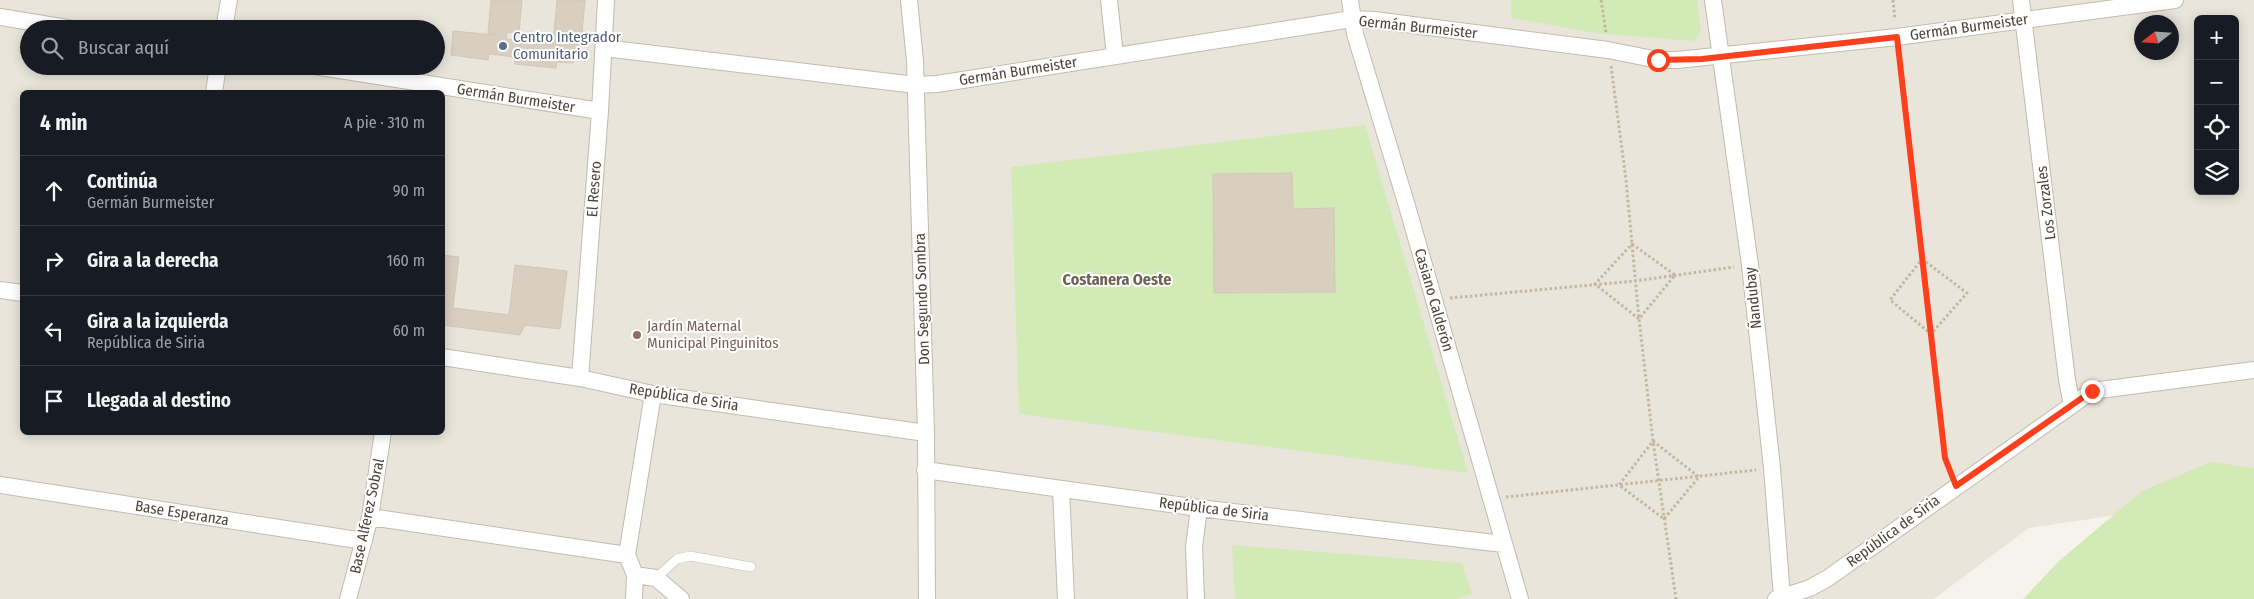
<!DOCTYPE html>
<html lang="es">
<meta charset="utf-8">
<style>
body{margin:0;font-family:"Fira Sans Condensed",sans-serif;background:#242831;color:#f1f3f6}
.controls{position:absolute;right:15px;top:15px;display:grid;overflow:hidden;border-radius:8px;box-shadow:0 2px 12px #0003}
.controls button{width:45px;height:45px;display:grid;place-items:center;padding:0;border:0;border-bottom:1px solid #363941;background:#171b24;color:#f1f3f6;font:25px sans-serif}
.compass{position:absolute;left:2134px;top:15px;width:45px;height:45px;border-radius:50%;background:#171b24;box-shadow:0 2px 12px #0003;rotate:253deg}
.stop{position:absolute;width:15px;height:15px;margin:-11px;border:4px solid #fc3f1d;border-radius:50%;background:#fff}
.stop.end{background:#fc3f1d;border-color:#fff;box-shadow:0 1px 5px #0008}
.list{margin:0;padding:0;list-style:none}
h2{display:flex;justify-content:space-between;align-items:center;height:65px;margin:0;padding:0 20px;font-size:21px}
h2 small{font-size:16px;font-weight:400;color:#9ea1a6}
.list li{display:grid;grid-template-columns:32px 1fr auto;gap:15px;align-items:center;box-sizing:border-box;height:70px;padding:0 20px;border-top:1px solid #363941}
.list b{display:block;font-size:19px;white-space:nowrap}
.list p{margin:0;font-size:16px;white-space:nowrap;color:#9ea1a6}
.list em{font-size:16px;font-style:normal;color:#9ea1a6}
.icon{flex:none;width:28px;height:28px;fill:none;stroke:currentColor;stroke-width:2;stroke-linecap:round;stroke-linejoin:round}
.map{position:relative;flex:none;width:2254px;height:599px;overflow:hidden}
.search{position:absolute;background:#171b24;box-shadow:0 2px 12px #0003;left:20px;top:20px;width:425px;height:55px;display:flex;align-items:center;gap:12px;box-sizing:border-box;padding:0 18px;border-radius:28px;color:#9ea1a6;font-size:19px}
.panel{position:absolute;background:#171b24;box-shadow:0 2px 12px #0003;left:20px;top:90px;width:425px;height:345px;border-radius:8px}
.map>svg:first-child{display:block}
.residential{fill:#eae5da;fill-rule:evenodd}
.green{fill:#d2eab5}
.building{fill:#d8cfc1;stroke:#d3c7b4}
.lines{fill:none;stroke-linecap:round;stroke-linejoin:round}
.service-casing{stroke:#c2bbae;stroke-width:10}
.minor-casing{stroke:#c2bbae;stroke-width:18}
.path{stroke:#c4b79f;stroke-width:3;stroke-dasharray:2.5 2.5;stroke-linecap:butt}
.service{stroke:#fff;stroke-width:9}
.minor{stroke:#fff;stroke-width:16}
.route{stroke:#fc3f1d;stroke-width:6}
.service-dot{fill:#5c6f8a;stroke:#fff;stroke-width:2}
.education-dot{fill:#8d6e63;stroke:#fff;stroke-width:2}
.labels{text-anchor:middle;stroke-width:4;stroke-linejoin:round;paint-order:stroke}
.street-label{font-size:15px;fill:#4b4439;stroke:#fff}
.service-label{font-size:15px;fill:#4e5e75;stroke:#fff;text-anchor:start}
.education-label{font-size:15px;fill:#785e54;stroke:#fff;text-anchor:start}
.neighbourhood-label{font-size:16px;font-weight:bold;fill:#6e6250;stroke:#fff}
</style>
<div class="map">
<svg width="2254" height="599" viewBox="0 0 2254 599">
<rect width="100%" height="100%" fill="#f6f3ec"/>
<path class="residential" d="M0,0h2254v495l-225,33 -95,71h-1934zM2198,19h37v172h-37zM2142,22h30v30h-30zM29,29h407v37h-407zM22,92h420v340h-420z"/>
<path class="green" d="M1511,0h186l4,32 -8,9 -98,-8 -84,-15z
M1365,125l103,348 -449,-59 -8,-247z
M2211,462l43,6v131h-231l36,-38 83,-70z
M1232,545l230,18 10,31 -17,5h-220z"/>
<path class="building" d="M491,0h31l-3,33 -12,-1 -1,7 47,4 4,-43h28l-4,45h-6l-2,18 -16,-1 -1,6 -41,-4 -1,-7 -25,-3 -1,6 -37,-5 2,-24 42,4 -7,-2z
M1292,173l1,36 41,-1 1,84 -121,1 -1,-119z
M442,255l17,2 -6,51 56,7 6,-50 52,6 -7,58 -35,-4 -5,10 -78,-10z"/>
<g class="lines">
<defs>
<path id="service" d="M656,578l21,-19 13,-3 61,11"/>
<path id="minor" d="M909,0l6,61 11,372 1,166
M1109,0l6,56
M1350,0l5,34 52,172 113,393
M1713,0l37,265 22,203 10,129
M2021,0l46,380 5,25
M0,17l73,12
M224,29l5,-29
M604,48l312,37 21,-1 415,-65 22,1 234,30 50,10h19l220,-23 278,-37
M314,66l286,45
M214,92l4,-26
M0,290l22,3
M442,357l138,21 73,16 273,39
M580,378l20,-267 6,-111
M925,470l274,38 304,36
M0,485l364,56
M1061,489l5,110
M370,517l257,38
M635,575l21,3 25,21
M348,599l22,-82 13,-85
M634,599l1,-24 -8,-20 26,-161
M1196,599l-2,-52 5,-39
M1776,599l34,-11 18,-10 264,-187 162,-21"/>
</defs>
<use href="#service" class="service-casing"/>
<use href="#minor" class="minor-casing"/>
<path class="path" d="M1601,0l5,33
M1893,0l2,20
M1899,53l46,405 5,13
M1611,66l15,114 13,139 14,122 23,158
M1632,244l43,31 -36,44 -44,-35z
M1922,259l45,34 -36,41 -41,-34z
M1450,298l185,-17 99,-14
M1653,441l46,36 -35,42 -45,-34z
M1506,497l250,-27"/>
<use href="#service" class="service"/>
<use href="#minor" class="minor"/>
</g>
<g class="lines">
<path class="route" d="M1658,60l44,-1 195,-22 48,421 11,28 136,-95"/>
</g>
<circle class="service-dot" cx="503" cy="46" r="5"/>
<circle class="education-dot" cx="637" cy="335" r="5"/>
<g class="labels">
<g class="street-label">
<text transform="translate(1418 27) rotate(6)" y="5">Germán Burmeister</text>
<text transform="translate(1969 27) rotate(-8)" y="5">Germán Burmeister</text>
<text transform="translate(1018 71) rotate(-9)" y="5">Germán Burmeister</text>
<text transform="translate(516 98) rotate(9)" y="5">Germán Burmeister</text>
<text transform="translate(594 189) rotate(-86)" y="5">El Resero</text>
<text transform="translate(2046 203) rotate(-97)" y="5">Los Zorzales</text>
<text transform="translate(1753 298) rotate(-96)" y="5">Ñandubay</text>
<text transform="translate(922 299) rotate(-92)" y="5">Don Segundo Sombra</text>
<text transform="translate(1434 300) rotate(74)" y="5">Casiano Calderón</text>
<text transform="translate(684 397) rotate(9)" y="5">República de Siria</text>
<text transform="translate(1214 509) rotate(7)" y="5">República de Siria</text>
<text transform="translate(182 513) rotate(9)" y="5">Base Esperanza</text>
<text transform="translate(367 516) rotate(-78)" y="5">Base Alferez Sobral</text>
<text transform="translate(1893 531) rotate(-36)" y="5">República de Siria</text>
</g>
<g class="service-label">
<text x="513" y="42">Centro Integrador<tspan x="513" dy="17">Comunitario</tspan></text>
</g>
<g class="education-label">
<text x="647" y="331">Jardín Maternal<tspan x="647" dy="17">Municipal Pinguinitos</tspan></text>
</g>
<g class="neighbourhood-label">
<text x="1117" y="285">Costanera Oeste</text>
</g>
</g>
</svg>
<div class="controls">
<button>+</button>
<button>−</button>
<button><svg class="icon" aria-label="locate" viewBox="0 0 24 24"><circle cx="12" cy="12" r="6"/><path d="M12 2v4M12 18v4M2 12h4M18 12h4"/></svg></button>
<button><svg class="icon" aria-label="layers" viewBox="0 0 24 24"><path d="M12 4l9 5-9 5-9-5zM3 14l9 5 9-5"/></svg></button>
</div>
<svg class="compass" viewBox="-18 -18 36 36"><path d="M0-13l5 13h-10z" fill="#e53935"/><path d="M0 13l5-13h-10z" fill="#9ea1a6"/></svg>
<div class="stop" style="left:1658px;top:60px"></div>
<div class="stop end" style="left:2092px;top:391px"></div>
<div class="search"><svg class="icon" aria-label="search" viewBox="0 0 24 24"><circle cx="10" cy="10" r="6"/><path d="M15 15l6 6"/></svg>Buscar aquí</div>
<section class="panel">
<h2>4 min<small>A pie · 310 m</small></h2>
<ul class="list">
<li><svg class="icon" aria-label="ahead" viewBox="0 0 24 24"><path d="M12 20V5M6 11l6-6 6 6"/></svg><div><b>Continúa</b><p>Germán Burmeister</p></div><em>90 m</em></li>
<li><svg class="icon" aria-label="right" viewBox="0 0 24 24"><path d="M7 20v-9h11M14 6l5 5-5 5"/></svg><div><b>Gira a la derecha</b></div><em>160 m</em></li>
<li><svg class="icon" aria-label="left" viewBox="0 0 24 24"><path d="M17 20v-9H6M10 6l-5 5 5 5"/></svg><div><b>Gira a la izquierda</b><p>República de Siria</p></div><em>60 m</em></li>
<li><svg class="icon" aria-label="arrive" viewBox="0 0 24 24"><path d="M6 21V4h12l-3 4 3 4H6"/></svg><div><b>Llegada al destino</b></div></li>
</ul>
</section>
</div>
